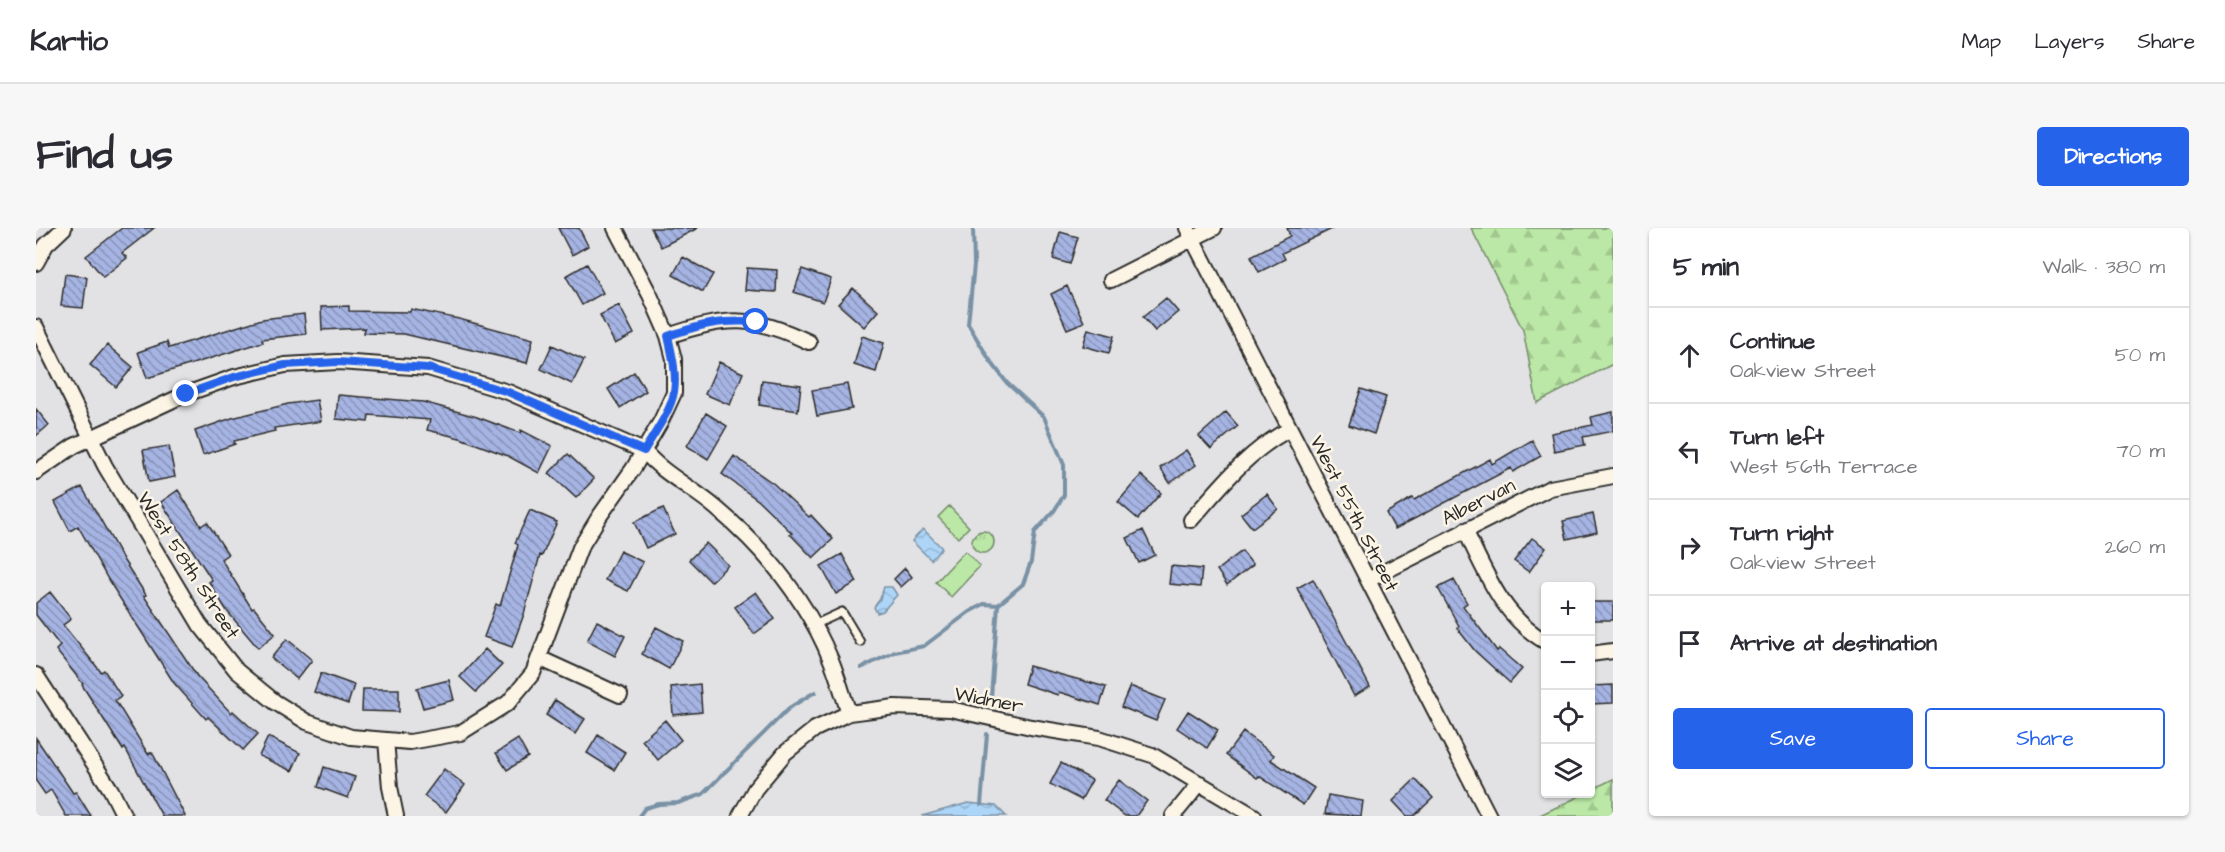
<!DOCTYPE html>
<meta charset="utf-8">
<style>
body{margin:0;font-family:"Architects Daughter",sans-serif;background:#f7f7f7;color:#2b2b33}
.controls{position:absolute;right:18px;bottom:18px;display:grid;overflow:hidden;border-radius:6px;box-shadow:0 2px 4px #0004}
.controls button{width:54px;height:54px;display:grid;place-items:center;padding:0;border:0;border-bottom:2px solid #e1e1e2;background:#fff;color:#2b2b33;font:30px sans-serif}
.stop{position:absolute;width:18px;height:18px;margin:-14px;border:4px solid #2563eb;border-radius:50%;background:#fff}
.stop.end{background:#2563eb;border-color:#fff;box-shadow:0 2px 6px #0008}
.list{margin:0;padding:0;list-style:none}
h2{display:flex;justify-content:space-between;align-items:center;height:78px;margin:0;padding:0 24px;font-size:26px}
h2 small{font-size:20px;font-weight:400;color:#7c7c81}
.list li{display:grid;grid-template-columns:39px 1fr auto;gap:18px;align-items:center;box-sizing:border-box;height:96px;padding:0 24px;border-top:2px solid #e1e1e2}
.list b{display:block;font-size:22px;white-space:nowrap}
.list p{margin:0;font-size:20px;white-space:nowrap;color:#7c7c81}
.list em{font-size:20px;font-style:normal;color:#7c7c81}
.actions{display:flex;gap:12px;padding:18px 24px}
.actions a{flex:1;padding:14px 0;border:2px solid #2563eb;border-radius:6px;text-align:center;font-size:21px;color:#2563eb}
.actions .main{background:#2563eb;color:#fff}
.icon{flex:none;width:33px;height:33px;fill:none;stroke:currentColor;stroke-width:2;stroke-linecap:round;stroke-linejoin:round}
.map{position:relative;flex:none;width:1577px;height:588px;overflow:hidden;border-radius:6px}
header{display:flex;align-items:center;gap:36px;box-sizing:border-box;height:84px;padding:0 30px;background:#fff;border-bottom:2px solid #e1e1e2}
header strong{font-size:28px}
nav{display:flex;gap:33px;margin-inline-start:auto;font-size:21px}
.intro{display:flex;align-items:center;justify-content:space-between;box-sizing:border-box;height:144px;padding:0 36px}
h1{margin:0;font-size:42px}
.button{padding:15px 27px;border-radius:6px;background:#2563eb;color:#fff;font-size:21px;font-weight:700}
main{display:flex;gap:36px;padding:0 36px}
aside{flex:1;background:#fff;border-radius:6px;box-shadow:0 2px 4px #0004}
.map>svg:first-child{display:block}
.forest{fill:url(#forest-firs);stroke:#738a68;stroke-width:1.5}
.park{fill:url(#park-tufts);stroke:#738a68;stroke-width:1.5}
.garden{fill:#bbe8a6;stroke:#738a68;stroke-width:1.5}
.water{fill:url(#water-waves);stroke:#7991a5;stroke-width:1.5}
.lines{fill:none;stroke-linecap:round;stroke-linejoin:round}
.stream{stroke:#7991a5;stroke-width:4}
.building{fill:url(#building-back-hatch);stroke:#2b2b2b;stroke-width:1.5}
.lane-casing{stroke:#2b2b2b;stroke-width:11}
.street-casing{stroke:#2b2b2b;stroke-width:18}
.lane{stroke:#fcf5e5;stroke-width:7}
.street{stroke:#fcf5e5;stroke-width:14}
.route{stroke:#2563eb;stroke-width:8}
.labels{text-anchor:middle;stroke-width:5;stroke-linejoin:round;paint-order:stroke}
.street-label{font-size:20px;fill:#2b2b2b;stroke:#fcf5e5}
</style>
<header>
<strong>Kartio</strong>
<nav><a>Map</a><a>Layers</a><a>Share</a></nav>
</header>
<div class="intro"><h1>Find us</h1><a class="button">Directions</a></div>
<main>
<div class="map">
<svg width="1577" height="588" viewBox="0 0 1577 588">
<defs>
<pattern id="forest-firs" width="22" height="20" patternUnits="userSpaceOnUse" patternTransform="scale(1.5)"><rect width="22" height="20" fill="#bbe8a6"/><path d="M5 1l3.5 6h-7zM16 11l3.5 6h-7z" fill="#a1c78f"/></pattern>
<pattern id="park-tufts" width="24" height="20" patternUnits="userSpaceOnUse" patternTransform="scale(1.5)"><rect width="24" height="20" fill="#bbe8a6"/><path d="M3 7l-1-3M5 7V3M7 7l1-3M15 17l-1-3M17 17v-4M19 17l1-3" fill="none" stroke="#a1c78f"/></pattern>
<pattern id="water-waves" width="16" height="10" patternUnits="userSpaceOnUse" patternTransform="scale(1.5)"><rect width="16" height="10" fill="#add5f7"/><path d="M0 5q4-4 8 0t8 0" fill="none" stroke="#95b7d4"/></pattern>
<pattern id="building-back-hatch" width="6" height="6" patternUnits="userSpaceOnUse" patternTransform="scale(1.5)"><rect width="6" height="6" fill="#a6b4e3"/><path d="M-1 5l2 2M0 0l6 6M5-1l2 2" fill="none" stroke="#8793b8"/></pattern>
</defs>
<rect width="100%" height="100%" fill="#e2e2e4"/>
<filter id="ink" filterUnits="userSpaceOnUse"><feTurbulence type="fractalNoise" baseFrequency=".0167" numOctaves="2"/><feDisplacementMap in="SourceGraphic" scale="12" xChannelSelector="R" yChannelSelector="G"/><feConvolveMatrix kernelMatrix="1 2 1 2 8 2 1 2 1" color-interpolation-filters="sRGB"/></filter>
<g filter="url(#ink)">
<path class="forest" d="M1435,0h142v136l-76,39 -14,-73z
M1577,551v37h-75l46,-22h6l1,-4z"/>
<path class="park" d="M936 314a11 11 0 1 1 22 0a11 11 0 1 1-22 0Z"/>
<path class="garden" d="M913,278l20,21 -11,11 -20,-21z
M929,323l15,15 -29,31 -15,-15z"/>
<path class="water" d="M887,301l19,19 -11,12 -19,-19z
M848,359h8l5,8 -14,16 -6,2 -3,-6 6,-8z
M932,575l28,3 10,10h-84z"/>
<g class="lines">
<path class="stream" d="M937,0l1,37 -6,59 21,35 18,24 37,34 20,48v30l-10,16 -19,21 -4,30 -8,22 -25,21 -7,92
M825,440l34,-16 29,-6 45,-34 15,-8 14,1
M945,577l6,-71
M603,588l6,-8 14,-4 19,-1 25,-9 86,-86 26,-16"/>
</g>
<path class="building" d="M86,0h32l-32,25 5,5 -24,19 -17,-21z
M522,0h21l9,18 -16,9z
M615,0h47l-37,19z
M1251,0h47l-52,25 3,6 -26,13 -8,-16 39,-20z
M1024,4l18,5 -8,27 -17,-5z
M647,29l30,17 -10,18 -30,-17z
M551,36l16,29 -21,12 -16,-29z
M711,40l30,2 -1,22 -31,-2z
M766,41l29,10 -8,23 -29,-10z
M29,46l22,3 -4,31 -22,-2z
M1031,58l17,36 -17,7 -16,-35z
M817,60l25,23 -14,16 -26,-23z
M1130,70l12,14 -23,19 -12,-14z
M583,77l15,29 -19,10 -15,-29z
M313,78v5l61,1 1,-3 48,10 74,20 -6,24 -123,-29 -40,-1 1,-5 -43,2 -1,-23z
M268,86l2,20 -44,5 1,3 -116,36 -9,-26 29,-10 2,6 93,-29z
M1052,101l26,7 -5,17 -26,-7z
M826,108l22,7 -8,29 -22,-7z
M71,117l26,22 -17,20 -26,-22z
M516,117l32,15 -12,24 -31,-15z
M683,134l24,11 -13,32 -25,-11z
M598,144l12,19 -26,17 -12,-19z
M726,152l39,5 -3,26 -39,-6z
M811,156l5,25 -35,7 -5,-26z
M1325,161l25,8 -12,37 -25,-9z
M302,167l85,7 54,15 43,16 1,-3 31,16 -13,27 -31,-17 -48,-18 -33,-8 3,-10 -61,-5 -1,7 -32,-3z
M281,172l4,21 -47,7 1,3 -41,10 1,3 -32,11 -8,-24 37,-13 56,-14z
M0,181l13,16 -13,11z
M1190,184l12,14 -27,23 -12,-13z
M1577,184v19l-30,6 2,8 -31,6 -3,-18 42,-8 -2,-8z
M670,185l21,13 -19,33 -21,-13z
M1496,212l9,16 -28,16 -2,-4 -116,61 -9,-16 26,-15 2,2 76,-41 2,5z
M133,218l6,31 -26,5 -6,-32z
M1150,222l10,15 -26,18 -10,-15z
M532,226l26,25 -18,19 -27,-25z
M698,228l40,28 35,33 2,-2 22,24 -20,19 -23,-24 2,-1 -33,-32 -37,-27z
M1105,247l20,18 -23,26 -20,-17z
M46,259l42,74 22,34 -2,1 53,80 34,37 2,-2 25,23 -15,16 -35,-33 -2,2 -32,-36 -65,-102 -31,-55 -8,5 -15,-29z
M142,262l23,36 6,-4 21,32 -7,5 31,50 2,-1 21,26 -17,14 -31,-37 -18,-29 3,-2 -51,-78z
M1231,266l11,15 -26,19 -11,-14z
M627,280l12,26 -29,14 -12,-26z
M494,282l27,12 -15,34 -2,-1 -16,59 -12,33 -28,-10 12,-33 4,2 18,-61 -3,-2z
M1557,286l4,18 -30,7 -4,-18z
M1107,302l12,25 -16,8 -12,-25z
M1496,310l14,10 -17,24 -15,-11z
M670,315l22,22 -17,17 -22,-22z
M584,323l23,11 -15,29 -23,-11z
M1206,323l11,14 -26,20 -10,-15z
M806,326l15,28 -21,12 -15,-28z
M1135,338l31,3 -2,18 -31,-3z
M869,340l7,9 -11,10 -7,-8z
M1277,351l57,108 -16,9 -57,-108z
M1418,352l13,23 -4,3 34,45 2,-2 23,20 -12,14 -35,-32 -18,-23 2,-2 -21,-38z
M14,364l21,27 -8,6 38,47 3,-2 17,26 -6,4 33,54 4,-2 33,64h-23l-37,-68 -2,2 -41,-65 1,-1 -27,-34 4,-4 -24,-31v-12z
M720,364l19,27 -21,15 -19,-27z
M1554,374h23v18h-23z
M561,393l28,15 -10,20 -28,-15z
M620,399l27,14 -14,28 -27,-15z
M251,411l25,21 -15,19 -26,-21z
M449,421l17,16 -26,27 -16,-15z
M993,438l77,21 -6,18 -41,-13 -1,3 -34,-11z
M285,445l33,12 -6,19 -34,-12z
M413,452l5,20 -31,8 -6,-20z
M664,456l2,28 -29,3 -2,-28z
M1577,457v18l-23,1v-18z
M1094,458l35,14 -9,21 -35,-14z
M327,461h36v23l-37,-1z
M519,472l30,19 -10,15 -29,-19z
M1152,483l30,19 -11,18 -30,-20z
M629,492l16,20 -23,20 -16,-20z
M1207,504l31,23 -3,5 43,28 -11,17 -44,-29 -2,2 -31,-23z
M562,507l27,17 -11,18 -27,-17z
M232,509l32,16 -8,18 -33,-15z
M0,510l37,55 3,-1 15,24h-25l-15,-26 -6,4 -9,-13z
M482,511l10,18 -21,13 -11,-17z
M1025,535l31,17 -11,20 -31,-16z
M288,539l31,10 -7,21 -30,-11z
M408,541l21,16 -19,27 -22,-16z
M1379,551l18,19 -19,18h-7l-14,-15z
M1083,552l28,21 -11,15h-11l-21,-16z
M1292,567l35,6 -2,15 -36,-2z"/>
<g class="lines">
<defs>
<path id="lane" d="M778,397l28,-13 18,30"/>
<path id="street" d="M1151,0l302,588
M0,35l10,-18 18,-17
M1075,52l103,-52
M0,99l69,139 95,159 37,46 38,31 32,20 44,15 59,5 50,-9 48,-30 25,-30 47,-125 19,-31 34,-48 28,-48 13,-28v-34l-6,-23 -18,-41 -35,-67
M632,108c59,-20 84,-21 141,6
M0,244l38,-26 112,-52 48,-17 51,-12 53,-3 90,6 80,24 136,59c19,23 49,37 72,57 50,42 90,91 115,152 7,17 12,36 18,53
M1155,292c30,-34 58,-70 99,-91
M1429,302c21,43 37,87 81,112
M1332,352l182,-92 63,-12
M1554,426l23,-3
M503,430l81,37
M0,447l75,115 13,26
M350,512l4,47 6,29
M704,588l15,-27 30,-36 30,-24 34,-16 46,-6 55,2 81,18 68,11 53,17 102,61
M1137,588l27,-33"/>
</defs>
<use href="#lane" class="lane-casing"/>
<use href="#street" class="street-casing"/>
<use href="#lane" class="lane"/>
<use href="#street" class="street"/>
</g>
</g>
<g class="lines" filter="url(#ink)">
<path class="route" d="M150,166l48,-17 51,-12 53,-3 90,6 80,24 136,59c9,-16 27,-40 30,-59 3,-18 -2,-38 -6,-56 35,-12 50,-16 88,-14"/>
</g>
<g class="labels">
<g class="street-label">
<text transform="translate(1442 273) rotate(-27)" y="7">Albervan</text>
<text transform="translate(1319 285) rotate(63)" y="7">West 55th Street</text>
<text transform="translate(153 337) rotate(57)" y="7">West 58th Street</text>
<text transform="translate(953 471) rotate(11)" y="7">Widmer</text>
</g>
</g>
</svg>
<div class="controls">
<button>+</button>
<button>−</button>
<button><svg class="icon" aria-label="locate" viewBox="0 0 24 24"><circle cx="12" cy="12" r="6"/><path d="M12 2v4M12 18v4M2 12h4M18 12h4"/></svg></button>
<button><svg class="icon" aria-label="layers" viewBox="0 0 24 24"><path d="M12 4l9 5-9 5-9-5zM3 14l9 5 9-5"/></svg></button>
</div>
<div class="stop" style="left:720px;top:94px"></div>
<div class="stop end" style="left:150px;top:166px"></div>
</div>
<aside>
<h2>5 min<small>Walk · 380 m</small></h2>
<ul class="list">
<li><svg class="icon" aria-label="ahead" viewBox="0 0 24 24"><path d="M12 20V5M6 11l6-6 6 6"/></svg><div><b>Continue</b><p>Oakview Street</p></div><em>50 m</em></li>
<li><svg class="icon" aria-label="left" viewBox="0 0 24 24"><path d="M17 20v-9H6M10 6l-5 5 5 5"/></svg><div><b>Turn left</b><p>West 56th Terrace</p></div><em>70 m</em></li>
<li><svg class="icon" aria-label="right" viewBox="0 0 24 24"><path d="M7 20v-9h11M14 6l5 5-5 5"/></svg><div><b>Turn right</b><p>Oakview Street</p></div><em>260 m</em></li>
<li><svg class="icon" aria-label="arrive" viewBox="0 0 24 24"><path d="M6 21V4h12l-3 4 3 4H6"/></svg><div><b>Arrive at destination</b></div></li>
</ul>
<div class="actions"><a class="main">Save</a><a>Share</a></div>
</aside>
</main>
